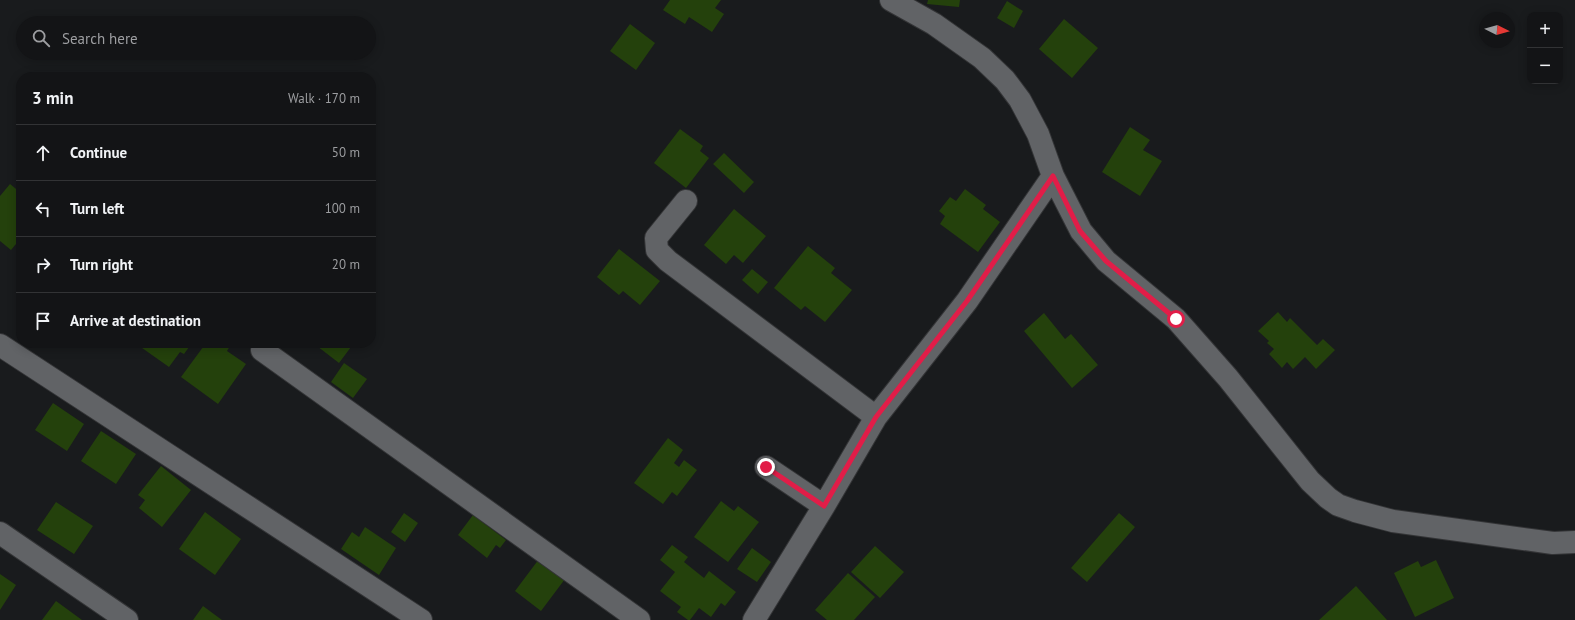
<!DOCTYPE html>
<meta charset="utf-8">
<style>
body{margin:0;font-family:"PT Sans",sans-serif;background:#1c1d1f;color:#f1f3f6}
.controls{position:absolute;right:12px;top:12px;display:grid;overflow:hidden;border-radius:8px;box-shadow:0 2px 10px #0003}
.controls button{width:36px;height:36px;display:grid;place-items:center;padding:0;border:0;border-bottom:1px solid #323335;background:#131416;color:#f1f3f6;font:20px sans-serif}
.compass{position:absolute;left:1479px;top:12px;width:36px;height:36px;border-radius:50%;background:#131416;box-shadow:0 2px 10px #0003;rotate:95deg}
.stop{position:absolute;width:12px;height:12px;margin:-9px;border:3px solid #e11d48;border-radius:50%;background:#fff}
.stop.end{background:#e11d48;border-color:#fff;box-shadow:0 1px 4px #0008}
.list{margin:0;padding:0;list-style:none}
h2{display:flex;justify-content:space-between;align-items:center;height:52px;margin:0;padding:0 16px;font-size:17px}
h2 small{font-size:13px;font-weight:400;color:#9d9ea1}
.list li{display:grid;grid-template-columns:26px 1fr auto;gap:12px;align-items:center;box-sizing:border-box;height:56px;padding:0 16px;border-top:1px solid #323335}
.list b{display:block;font-size:15px;white-space:nowrap}
.list em{font-size:13px;font-style:normal;color:#9d9ea1}
.icon{flex:none;width:22px;height:22px;fill:none;stroke:currentColor;stroke-width:2;stroke-linecap:round;stroke-linejoin:round}
.map{position:relative;flex:none;width:1575px;height:620px;overflow:hidden}
.search{position:absolute;background:#131416;box-shadow:0 2px 10px #0003;left:16px;top:16px;width:360px;height:44px;display:flex;align-items:center;gap:10px;box-sizing:border-box;padding:0 14px;border-radius:22px;color:#9d9ea1;font-size:15px}
.panel{position:absolute;background:#131416;box-shadow:0 2px 10px #0003;left:16px;top:72px;width:360px;height:276px;border-radius:16px}
.map>svg:first-child{display:block}
.building{fill:#24410c}
.lines{fill:none;stroke-linecap:round;stroke-linejoin:round}
.minor-casing{stroke:#333436;stroke-width:24}
.minor{stroke:#616366;stroke-width:22}
.route{stroke:#e11d48;stroke-width:5}
</style>
<div class="map">
<svg width="1575" height="620" viewBox="0 0 1575 620">
<rect width="100%" height="100%" fill="#191b1d"/>
<path class="building" d="M670,0h51l-6,8 9,6 -12,18 -23,-15 -4,7 -22,-14z
M928,0h32l-1,7 -32,-3z
M1007,1l16,10 -9,17 -17,-10z
M1064,19l34,29 -26,30 -33,-29z
M630,24l25,19 -19,27 -26,-19z
M1130,127l20,13 -7,10 19,11 -22,35 -38,-24z
M680,129l23,17 -3,5 9,7 -23,30 -32,-25z
M724,153l30,29 -10,11 -31,-29z
M10,184l11,9v45l-10,12 -11,-9v-45z
M965,189l21,16 -3,4 17,13 -22,30 -38,-28 5,-8 -6,-5 11,-14 6,4z
M734,209l32,27 -23,27 -9,-8 -8,9 -22,-19z
M808,246l27,22 -4,5 21,17 -27,32 -20,-16 -4,4 -27,-22z
M619,249l41,32 -20,24 -17,-14 -4,4 -22,-18z
M752,269l16,13 -10,12 -16,-14z
M1278,312l9,10 3,-4 27,27 6,-6 12,11 -19,19 -11,-12 -12,12 -6,-7 -5,6 -13,-14 5,-5 -7,-6 2,-2 -11,-10z
M1044,313l21,26 6,-5 27,31 -26,23 -48,-57z
M135,343h57l-8,11 -4,-2 -11,15z
M206,343h19l5,3 -3,5 19,13 -28,40 -37,-27z
M313,343h41l-15,20z
M344,363l23,16 -14,19 -22,-16z
M53,403l31,21 -17,27 -32,-21z
M101,431l35,23 -20,30 -35,-23z
M668,438l15,12 -9,13 5,4 5,-7 13,10 -20,26 -5,-4 -9,12 -29,-21z
M161,466l30,24 -29,37 -23,-19 6,-8 -7,-5z
M721,501l13,10 4,-5 21,16 -31,40 -34,-25z
M56,502l37,24 -19,28 -37,-24z
M205,512l36,27 -26,36 -36,-26z
M404,513l14,10 -13,19 -14,-10z
M1119,513l16,14 -48,55 -16,-14z
M473,515l33,25 -6,8 -4,-3 -9,13 -29,-23z
M365,527l31,21 -17,27 -38,-26 11,-17 7,5z
M672,545l16,12 -4,5 20,16 5,-7 27,21 -11,14 -4,-3 -10,14 -12,-9 -9,12h-2l-11,-8 4,-5 -21,-16 15,-19 -15,-12z
M875,546l29,26 -24,26 -29,-26z
M752,548l19,14 -14,20 -20,-13z
M539,559l26,20 -24,32 -26,-20z
M1436,560l18,38 -39,19 -21,-44 24,-12 3,6z
M848,573l27,24 -21,23h-27l-12,-10z
M0,574l16,11 -16,25z
M1356,586l31,34h-68z
M56,601l26,19h-40z
M203,606l19,14h-29z"/>
<g class="lines">
<defs>
<path id="minor" d="M891,0l43,24 48,34 23,22 15,20 18,34 15,42 28,55 25,30 70,58 52,59 82,103 18,17 10,7 17,6 38,10 160,22 22,-1
M686,201l-30,37 1,12 11,11 208,156
M0,345l421,275
M262,350l377,270
M766,467l58,39
M0,533l127,87
M754,620l70,-114 52,-89 91,-116 86,-125"/>
</defs>
<use href="#minor" class="minor-casing"/>
<use href="#minor" class="minor"/>
</g>
<g class="lines">
<path class="route" d="M766,467l58,39 52,-89 91,-116 86,-125 27,55 26,30 70,58"/>
</g>
</svg>
<div class="controls">
<button>+</button>
<button>−</button>
</div>
<svg class="compass" viewBox="-18 -18 36 36"><path d="M0-13l5 13h-10z" fill="#e53935"/><path d="M0 13l5-13h-10z" fill="#9d9ea1"/></svg>
<div class="stop" style="left:1176px;top:319px"></div>
<div class="stop end" style="left:766px;top:467px"></div>
<div class="search"><svg class="icon" aria-label="search" viewBox="0 0 24 24"><circle cx="10" cy="10" r="6"/><path d="M15 15l6 6"/></svg>Search here</div>
<section class="panel">
<h2>3 min<small>Walk · 170 m</small></h2>
<ul class="list">
<li><svg class="icon" aria-label="ahead" viewBox="0 0 24 24"><path d="M12 20V5M6 11l6-6 6 6"/></svg><div><b>Continue</b></div><em>50 m</em></li>
<li><svg class="icon" aria-label="left" viewBox="0 0 24 24"><path d="M17 20v-9H6M10 6l-5 5 5 5"/></svg><div><b>Turn left</b></div><em>100 m</em></li>
<li><svg class="icon" aria-label="right" viewBox="0 0 24 24"><path d="M7 20v-9h11M14 6l5 5-5 5"/></svg><div><b>Turn right</b></div><em>20 m</em></li>
<li><svg class="icon" aria-label="arrive" viewBox="0 0 24 24"><path d="M6 21V4h12l-3 4 3 4H6"/></svg><div><b>Arrive at destination</b></div></li>
</ul>
</section>
</div>
